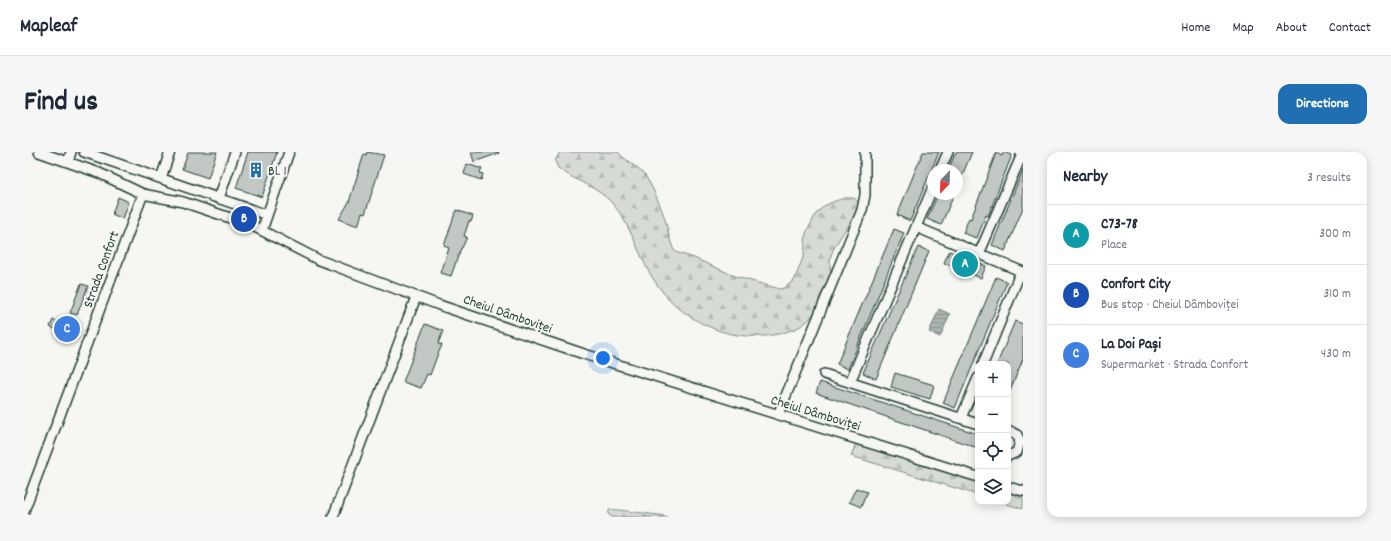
<!DOCTYPE html>
<meta charset="utf-8">
<style>
body{margin:0;font-family:Dekko,sans-serif;background:#f6f6f7;color:#1f2937}
.controls{position:absolute;right:12px;bottom:12px;display:grid;overflow:hidden;border-radius:8px;box-shadow:0 2px 10px #0003}
.controls button{width:36px;height:36px;display:grid;place-items:center;padding:0;border:0;border-bottom:1px solid #e0e1e3;background:#fff;color:#1f2937;font:20px sans-serif}
.compass{position:absolute;left:903px;top:12px;width:36px;height:36px;border-radius:50%;background:#fff;box-shadow:0 2px 10px #0003;rotate:203deg}
.you{position:absolute;left:579px;top:206px;width:14px;height:14px;margin:-10px;border:3px solid #fff;border-radius:50%;background:#1a73e8;box-shadow:0 0 0 6px #1a73e833}
.badge{display:grid;place-items:center;width:26px;height:26px;border-radius:50%;background:#1f6fb2;color:#fff;font-size:13px;font-weight:700}
.pin{position:absolute;translate:-50% -50%;border:2px solid #fff;box-shadow:0 1px 4px #0006}
.list{margin:0;padding:0;list-style:none}
h2{display:flex;justify-content:space-between;align-items:center;height:52px;margin:0;padding:0 16px;font-size:17px}
h2 small{font-size:13px;font-weight:400;color:#747a83}
.list li{display:grid;grid-template-columns:26px 1fr auto;gap:12px;align-items:center;box-sizing:border-box;height:60px;padding:0 16px;border-top:1px solid #e0e1e3}
.list b{display:block;font-size:15px;white-space:nowrap}
.list p{margin:0;font-size:13px;white-space:nowrap;color:#747a83}
.list em{font-size:13px;font-style:normal;color:#747a83}
.icon{flex:none;width:22px;height:22px;fill:none;stroke:currentColor;stroke-width:2;stroke-linecap:round;stroke-linejoin:round}
.map{position:relative;flex:none;width:999px;height:365px;overflow:hidden;border-radius:12px}
header{display:flex;align-items:center;gap:24px;box-sizing:border-box;height:56px;padding:0 20px;background:#fff;border-bottom:1px solid #e0e1e3}
header strong{font-size:19px}
nav{display:flex;gap:22px;margin-inline-start:auto;font-size:14px}
.intro{display:flex;align-items:center;justify-content:space-between;box-sizing:border-box;height:96px;padding:0 24px}
h1{margin:0;font-size:28px}
.button{padding:10px 18px;border-radius:12px;background:#1f6fb2;color:#fff;font-size:14px;font-weight:700}
main{display:flex;gap:24px;padding:0 24px}
aside{flex:1;background:#fff;border-radius:12px;box-shadow:0 2px 10px #0003}
.map>svg:first-child{display:block}
.forest{fill:url(#forest-firs);stroke:#7a8c85}
.water{fill:url(#water-rules);stroke:#72847d}
.building{fill:#c1c8c3;stroke:#1f3d34}
.lines{fill:none;stroke-linecap:round;stroke-linejoin:round}
.minor-casing{stroke:#1f3d34;stroke-width:12}
.minor{stroke:#f6f6f2;stroke-width:9}
.labels{text-anchor:middle;stroke-width:4;stroke-linejoin:round;paint-order:stroke}
.poi-label{font-size:14px;fill:#1f3d34;stroke:#f6f6f2;text-anchor:start}
.street-label{font-size:14px;fill:#1f3d34;stroke:#f6f6f2}
</style>
<header>
<strong>Mapleaf</strong>
<nav><a>Home</a><a>Map</a><a>About</a><a>Contact</a></nav>
</header>
<div class="intro"><h1>Find us</h1><a class="button">Directions</a></div>
<main>
<div class="map">
<svg width="999" height="365" viewBox="0 0 999 365">
<defs>
<pattern id="forest-firs" width="22" height="20" patternUnits="userSpaceOnUse"><rect width="22" height="20" fill="#d6dbd6"/><path d="M5 1l3.5 6h-7zM16 11l3.5 6h-7z" fill="#b7bdb8"/></pattern>
<pattern id="water-rules" width="6" height="5" patternUnits="userSpaceOnUse"><rect width="6" height="5" fill="#aab3ae"/><path d="M0 2.5h6" fill="none" stroke="#8a938e"/></pattern>
</defs>
<rect width="100%" height="100%" fill="#f6f6f2"/>
<filter id="ink" filterUnits="userSpaceOnUse"><feTurbulence type="fractalNoise" baseFrequency=".025" numOctaves="2"/><feDisplacementMap in="SourceGraphic" scale="8" xChannelSelector="R" yChannelSelector="G"/><feConvolveMatrix kernelMatrix="1 2 1 2 8 2 1 2 1" color-interpolation-filters="sRGB"/></filter>
<g filter="url(#ink)">
<path class="forest" d="M536,0h58c9,11 25,17 31,30 6,10 11,23 15,34 4,12 5,25 11,36l19,6 43,19 43,12 4,-1 10,-7 10,-26 2,-22 10,-19 8,-8 11,-5 10,-3h9c1,1 3,2 4,4 5,11 -27,40 -28,59 0,5 1,12 0,18 -1,4 -4,9 -6,14 -7,17 -14,31 -32,37 -57,20 -118,-9 -145,-62 -11,-21 -18,-45 -34,-64 -16,-18 -37,-22 -55,-36l-3,-7z
M832,291l122,38v14l-127,-39z
M984,338l15,5v14l-23,-7h8z
M586,357l49,6 8,2h-55l-4,-3z"/>
<path class="water" d="M915,157l11,5 -10,23 -11,-5z"/>
<path class="building" d="M164,0h29l-9,26 -26,-9z
M224,0h29l-15,45 -26,-9z
M343,0l17,3 -19,59 -3,-1 -4,13 -19,-7 10,-17 15,-48 2,1z
M447,0h28v1l-25,9z
M899,0h16l-29,69 -13,-6z
M932,0h16l-15,35v-17h-9z
M980,0l8,3 -24,61 -2,-1 -9,23 -14,-5 6,-15 2,1 25,-66 6,3z
M443,12l15,5 -2,4 3,1 -2,6 -17,-6z
M999,18v38l-18,43 -13,-6z
M914,42h16l-13,31 -14,-6z
M94,45l11,5 -6,17 -11,-5z
M432,58l17,6 -2,6 -2,-1 -5,15 3,1 -5,11h-1l-10,28 -10,-3 8,-25 -5,-2z
M870,77l10,4 -56,136 -11,-5z
M894,95l11,4 -53,128 -13,-6z
M925,99l37,15 -5,12 -37,-15z
M972,125l11,5 -52,126 -12,-5z
M57,132l7,2 -11,29 -7,-2z
M29,168l18,7 -3,7 -18,-7z
M991,169l8,3v35l-15,36v-31h-11z
M401,172l18,7 -5,13 4,1 -5,11 -7,19 -3,-1 -6,14 -18,-6z
M871,221l39,12 -4,14 -39,-12z
M796,230l158,52v14l-162,-55z
M832,336l11,4 -6,15 -12,-5z"/>
<g class="lines">
<defs>
<path id="minor" d="M15,0l60,21 44,21 40,8 68,23 68,35 120,45 145,49 394,123
M60,0l183,63
M44,10l3,-10
M916,18l8,-18
M137,26l9,-26
M195,46l16,-46
M892,75l107,45
M238,78l27,-78
M955,102l44,-102
M959,212l38,-93
M800,222l154,50
M826,230l83,-195
M754,263l84,-205 3,-15v-43
M937,266l17,-40
M984,278l9,5 3,6 -3,11 -9,4
M984,335l15,4
M0,359l119,-317
M309,365l83,-220"/>
</defs>
<use href="#minor" class="minor-casing"/>
<use href="#minor" class="minor"/>
</g>
</g>
<defs>
<symbol id="building-bare" viewBox="-9 -9 18 18"><path d="M-4-6H4V6H1V3H-1V6H-4ZM-2.5-4.3h1.7v1.8h-1.7ZM.8-4.3h1.7v1.8H.8ZM-2.5-1h1.7V.8h-1.7ZM.8-1h1.7V.8H.8Z" fill="#1f6fb2" stroke="#f6f6f2" stroke-width="2.5" paint-order="stroke"/></symbol>
</defs>
<g fill-rule="evenodd">
<use href="#building-bare" x="221" y="7" width="22" height="22"/>
</g>
<g class="labels">
<g class="poi-label">
<text x="244" y="23">Bl. 1</text>
</g>
<g class="street-label">
<text transform="translate(76 117) rotate(-70)" y="5">Strada Confort</text>
<text transform="translate(484 161) rotate(19)" y="5">Cheiul Dâmboviței</text>
<text transform="translate(792 260) rotate(17)" y="5">Cheiul Dâmboviței</text>
</g>
</g>
</svg>
<div class="controls">
<button>+</button>
<button>−</button>
<button><svg class="icon" aria-label="locate" viewBox="0 0 24 24"><circle cx="12" cy="12" r="6"/><path d="M12 2v4M12 18v4M2 12h4M18 12h4"/></svg></button>
<button><svg class="icon" aria-label="layers" viewBox="0 0 24 24"><path d="M12 4l9 5-9 5-9-5zM3 14l9 5 9-5"/></svg></button>
</div>
<svg class="compass" viewBox="-18 -18 36 36"><path d="M0-13l5 13h-10z" fill="#e53935"/><path d="M0 13l5-13h-10z" fill="#747a83"/></svg>
<div class="you"></div>
<div class="pin badge" style="left:941px;top:112px;background:#0f9aa8">A</div>
<div class="pin badge" style="left:220px;top:67px;background:#1a4fb4">B</div>
<div class="pin badge" style="left:43px;top:177px;background:#3f7fe0">C</div>
</div>
<aside>
<h2>Nearby<small>3 results</small></h2>
<ul class="list">
<li><span class="badge" style="background:#0f9aa8">A</span><div><b>C73-78</b><p>Place</p></div><em>300 m</em></li>
<li><span class="badge" style="background:#1a4fb4">B</span><div><b>Confort City</b><p>Bus stop · Cheiul Dâmboviței</p></div><em>310 m</em></li>
<li><span class="badge" style="background:#3f7fe0">C</span><div><b>La Doi Pași</b><p>Supermarket · Strada Confort</p></div><em>430 m</em></li>
</ul>
</aside>
</main>
